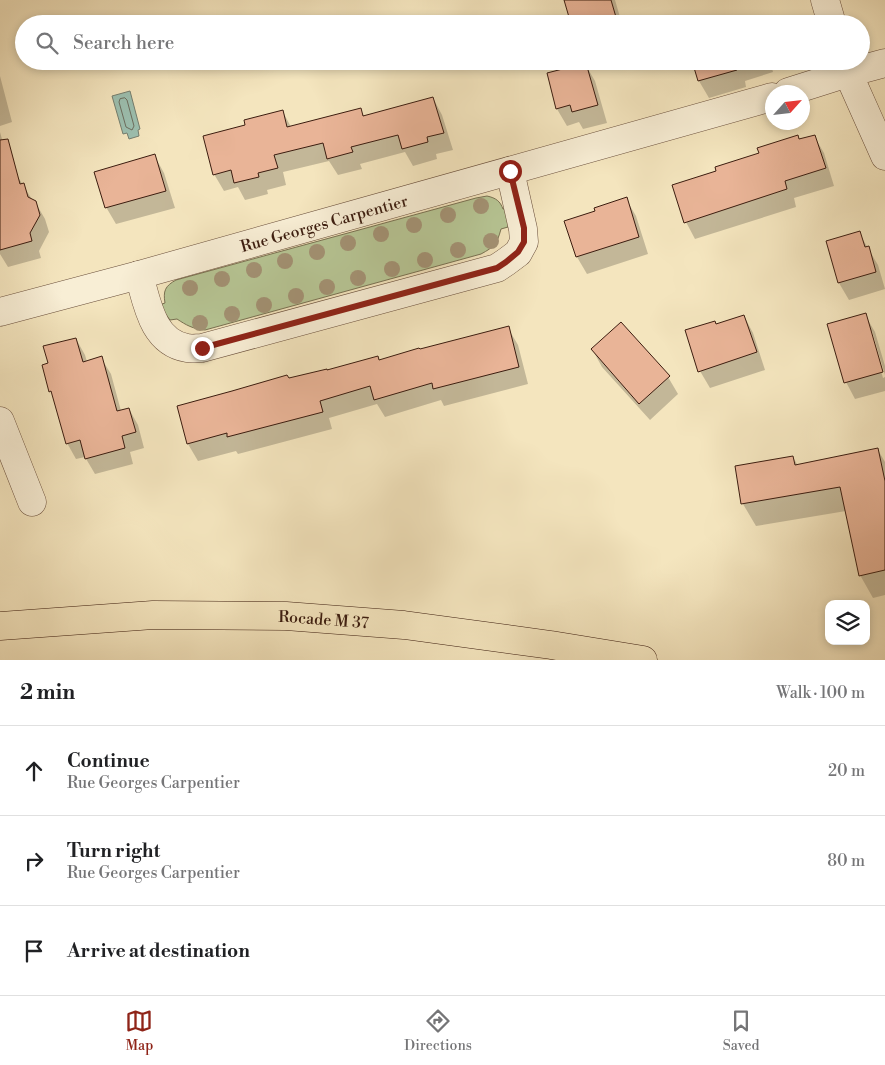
<!DOCTYPE html>
<meta charset="utf-8">
<style>
body{margin:0;font-family:"Libre Bodoni",serif;background:#f2f2f2;color:#202124}
.controls{position:absolute;right:15px;bottom:15px;display:grid;overflow:hidden;border-radius:10px;box-shadow:0 2px 8px #0003}
.controls button{width:45px;height:45px;display:grid;place-items:center;padding:0;border:0;border-bottom:1px solid #e0e0e0;background:#fff;color:#202124;font:25px sans-serif}
.compass{position:absolute;left:765px;top:85px;width:45px;height:45px;border-radius:50%;background:#fff;box-shadow:0 2px 8px #0003;rotate:63deg}
.stop{position:absolute;width:15px;height:15px;margin:-11px;border:4px solid #8f2418;border-radius:50%;background:#fff}
.stop.end{background:#8f2418;border-color:#fff;box-shadow:0 1px 5px #0008}
.list{margin:0;padding:0;list-style:none}
h2{display:flex;justify-content:space-between;align-items:center;height:65px;margin:0;padding:0 20px;font-size:21px}
h2 small{font-size:16px;font-weight:400;color:#757577}
.list li{display:grid;grid-template-columns:32px 1fr auto;gap:15px;align-items:center;box-sizing:border-box;height:90px;padding:0 20px;border-top:1px solid #e0e0e0}
.list b{display:block;font-size:19px;white-space:nowrap}
.list p{margin:0;font-size:16px;white-space:nowrap;color:#757577}
.list em{font-size:16px;font-style:normal;color:#757577}
.icon{flex:none;width:28px;height:28px;fill:none;stroke:currentColor;stroke-width:2;stroke-linecap:round;stroke-linejoin:round}
.map{position:relative;flex:none;width:885px;height:660px;overflow:hidden}
.search{position:absolute;background:#fff;box-shadow:0 2px 8px #0003;left:15px;right:15px;top:15px;height:55px;display:flex;align-items:center;gap:12px;box-sizing:border-box;padding:0 18px;border-radius:28px;color:#757577;font-size:19px}
.sheet{height:335px;background:#fff}
nav{display:flex;justify-content:space-around;align-items:center;box-sizing:border-box;height:70px;border-top:1px solid #e0e0e0;background:#fff;font-size:14px;color:#757577}
nav a{display:grid;justify-items:center;gap:2px}
nav .on{color:#8f2418}
.map>svg:first-child{display:block}
.green{fill:#b7c695;stroke:#797152}
.water{fill:#9cbfaf;stroke:#757e6f}
.shadow{fill:#0003}
.lines{fill:none;stroke-linecap:round;stroke-linejoin:round}
.shore{stroke:#6c6e5f;stroke-width:1}
.building{fill:#e9b497;stroke:#3b1c0f}
.street-casing{stroke:#694e3b;stroke-width:29}
.highway-casing{stroke:#3b1c0f;stroke-width:29}
.street{stroke:#f8eed5;stroke-width:28}
.highway{stroke:#f4e5be;stroke-width:28}
.tree{fill:#a39274}
.route{stroke:#8f2418;stroke-width:6}
.labels{text-anchor:middle;stroke-width:4;stroke-linejoin:round;paint-order:stroke}
.street-label{font-size:16px;fill:#3b1c0f;stroke:#f8eed5}
</style>
<div class="map">
<svg width="885" height="660" viewBox="0 0 885 660">
<rect width="100%" height="100%" fill="#f4e5be"/>
<filter id="stains"><feTurbulence type="fractalNoise" baseFrequency=".004" numOctaves="4"/><feColorMatrix values="0 0 0 0 .2 0 0 0 0 .09 0 0 0 0 .02 0 0 0 .5 -.17"/></filter>
<radialGradient id="worn" r=".72"><stop offset=".6" stop-color="#630" stop-opacity="0"/><stop offset="1" stop-color="#630" stop-opacity=".3"/></radialGradient>
<path class="green" d="M487,196c9,2 13,5 16,13l5,-1 2,7 -2,12 -7,2c-4,15 -7,18 -20,25l-276,76c-12,-1 -19,-5 -28,-11l-7,1 -11,-15 6,-2c-2,-12 0,-17 11,-23l300,-82z"/>
<path class="water" d="M130,91l10,38 -2,1 1,6 -10,3 -2,-6 -4,1 -11,-38z"/>
<path class="shadow" d="M566,0h49l7,24h-49z
M587,61h20l-17,5z
M693,61h77l3,11 -28,9 1,6 -37,11 -10,-17z
M585,64l10,17 12,42 -24,6 -4,-7 -12,4 -10,-17z
M0,76l12,46 -12,4z
M433,98l9,17 11,35 -17,4 1,5 -24,7 -8,-14 -45,12 2,5 -24,6 -9,-14 -46,11 3,13 -19,5 1,4 -23,6 -7,-13 -14,4 -10,-17 33,-48 36,-14 8,15 69,-17 5,7z
M0,132l12,44 4,-2 17,27 2,1 10,17 4,13 -10,19 2,7 -33,9 -8,-13z
M814,136l10,17 10,33 -40,12 2,9 -101,32 -9,-17 31,-51 82,-30z
M154,155l10,18 11,35 -59,16 -10,-17z
M626,199l10,17 12,38 -61,20 -10,-17 19,-46z
M859,233l19,32 7,24 -36,11 -10,-17 -12,-41z
M865,315l10,17 10,34v9l-13,-44h-2l13,47 2,-1v14l-30,8 -9,-17z
M744,316l9,17 12,37 -55,18 -10,-17 16,-45z
M508,328l10,17 10,39 -84,22 -3,-6 -56,17 -8,-13 -48,14 3,11 -94,25 -2,-3 -38,10 -10,-17 101,-64 90,-19z
M76,339l9,16 2,7 14,-4 10,16 10,37 8,-2 9,16 6,23 -14,4 3,12 -38,10 -10,-17 -9,2 -9,-16 -12,-45 -4,-7 -7,-25 5,-2z
M592,349l76,28 10,17 -28,26 -48,-53z
M878,450l7,12v133l-12,3 -13,-23 -14,-64 -90,15 -13,-22 -7,-37 57,-10 5,9z"/>
<g class="lines">
<path class="shore" d="M125,98l2,2 7,26 -2,4 -6,-3 -7,-25 1,-3z"/>
</g>
<path class="building" d="M564,0h47l7,24h-47z
M692,61h51l-7,2 1,7 -39,11z
M586,63l12,42 -26,7 -2,-7 -14,4 -9,-36z
M433,97l11,36 -17,4 1,5 -26,7 -4,-14 -47,12 2,5 -26,7 -4,-16 -49,12 4,13 -20,5 1,4 -25,6 -3,-13 -18,5 -10,-39 42,-11 -1,-5 39,-10 4,17 74,-19 2,8z
M798,135l1,4 16,-4 11,33 -41,13 2,8 -103,34 -12,-38 44,-14 -1,-4 44,-14 -2,-5z
M8,139l12,45 4,-1 4,14 8,4 4,14 -10,18 2,8 -32,9v-110z
M155,154l11,37 -61,17 -11,-36z
M627,197l12,40 -63,20 -12,-36 31,-10 -1,-3z
M860,231l5,16 4,-1 7,26 -38,11 -12,-42z
M866,313l17,59 -39,11 -17,-59z
M744,315l13,37 -59,20 -13,-42 30,-9 1,3z
M621,322l49,54 -31,28 -48,-55z
M509,326l10,41 -86,22 -1,-6 -58,17 -4,-14 -50,15 3,11 -96,25v-4l-40,11 -10,-38 55,-15 55,-16 2,3 38,-9v1l51,-14 1,4 40,-12 1,1z
M76,338l7,24 19,-6 15,55 12,-3 7,24 -14,4 3,12 -40,11 -5,-19 -14,4 -15,-53 -2,1 -7,-27 6,-2 -5,-17z
M878,448l7,33v89l-26,6 -19,-89 -99,17 -6,-38 58,-10 2,9z"/>
<g class="lines">
<defs>
<g id="street">
<path d="M825,0l7,24"/>
<path d="M844,61l4,12 37,83"/>
<path d="M788,92l60,-19 37,-10"/>
<path d="M139,275c8,27 13,67 48,73 5,1 10,0 15,0l295,-80 9,-6 12,-9 6,-11 -1,-13 -13,-58"/>
<path id="s1" d="M0,312l139,-37 633,-178"/>
<path d="M0,421l32,81"/>
</g>
<g id="highway">
<path id="s2" d="M0,626l153,-11 133,1 118,9 147,20 92,15"/>
</g>
</defs>
<use href="#street" class="street-casing"/>
<use href="#highway" class="highway-casing"/>
<use href="#street" class="street"/>
<use href="#highway" class="highway"/>
</g>
<g class="tree">
<circle cx="481" cy="206" r="8"/>
<circle cx="448" cy="215" r="8"/>
<circle cx="414" cy="225" r="8"/>
<circle cx="381" cy="234" r="8"/>
<circle cx="491" cy="241" r="8"/>
<circle cx="348" cy="243" r="8"/>
<circle cx="458" cy="250" r="8"/>
<circle cx="317" cy="252" r="8"/>
<circle cx="425" cy="260" r="8"/>
<circle cx="285" cy="261" r="8"/>
<circle cx="392" cy="269" r="8"/>
<circle cx="254" cy="270" r="8"/>
<circle cx="358" cy="278" r="8"/>
<circle cx="222" cy="279" r="8"/>
<circle cx="327" cy="287" r="8"/>
<circle cx="190" cy="288" r="8"/>
<circle cx="296" cy="296" r="8"/>
<circle cx="264" cy="305" r="8"/>
<circle cx="232" cy="314" r="8"/>
<circle cx="200" cy="323" r="8"/>
</g>
<g class="lines">
<path class="route" d="M202,348l295,-80 9,-6 12,-10 6,-10v-14l-14,-57"/>
</g>
<g class="labels">
<g class="street-label">
<text dy="6" stroke="none"><textPath href="#s1" startOffset="336">Rue Georges Carpentier</textPath></text>
<text dy="6" stroke="none"><textPath href="#s2" startOffset="324">Rocade M 37</textPath></text>
</g>
</g>
<rect width="100%" height="100%" filter="url(#stains)"/>
<rect width="100%" height="100%" fill="url(#worn)"/>
</svg>
<div class="controls">
<button><svg class="icon" aria-label="layers" viewBox="0 0 24 24"><path d="M12 4l9 5-9 5-9-5zM3 14l9 5 9-5"/></svg></button>
</div>
<svg class="compass" viewBox="-18 -18 36 36"><path d="M0-13l5 13h-10z" fill="#e53935"/><path d="M0 13l5-13h-10z" fill="#757577"/></svg>
<div class="stop" style="left:510px;top:171px"></div>
<div class="stop end" style="left:202px;top:348px"></div>
<div class="search"><svg class="icon" aria-label="search" viewBox="0 0 24 24"><circle cx="10" cy="10" r="6"/><path d="M15 15l6 6"/></svg>Search here</div>
</div>
<section class="sheet">
<h2>2 min<small>Walk · 100 m</small></h2>
<ul class="list">
<li><svg class="icon" aria-label="ahead" viewBox="0 0 24 24"><path d="M12 20V5M6 11l6-6 6 6"/></svg><div><b>Continue</b><p>Rue Georges Carpentier</p></div><em>20 m</em></li>
<li><svg class="icon" aria-label="right" viewBox="0 0 24 24"><path d="M7 20v-9h11M14 6l5 5-5 5"/></svg><div><b>Turn right</b><p>Rue Georges Carpentier</p></div><em>80 m</em></li>
<li><svg class="icon" aria-label="arrive" viewBox="0 0 24 24"><path d="M6 21V4h12l-3 4 3 4H6"/></svg><div><b>Arrive at destination</b></div></li>
</ul>
</section>
<nav>
<a class="on"><svg class="icon" aria-label="map" viewBox="0 0 24 24"><path d="M3 6l6-2 6 2 6-2v14l-6 2-6-2-6 2zM9 4v14M15 6v14"/></svg>Map</a>
<a><svg class="icon" aria-label="directions" viewBox="0 0 24 24"><path d="M12 3l9 9-9 9-9-9zM9 14v-3h6M13 9l2 2-2 2"/></svg>Directions</a>
<a><svg class="icon" aria-label="saved" viewBox="0 0 24 24"><path d="M7 4h10v16l-5-4-5 4z"/></svg>Saved</a>
</nav>
